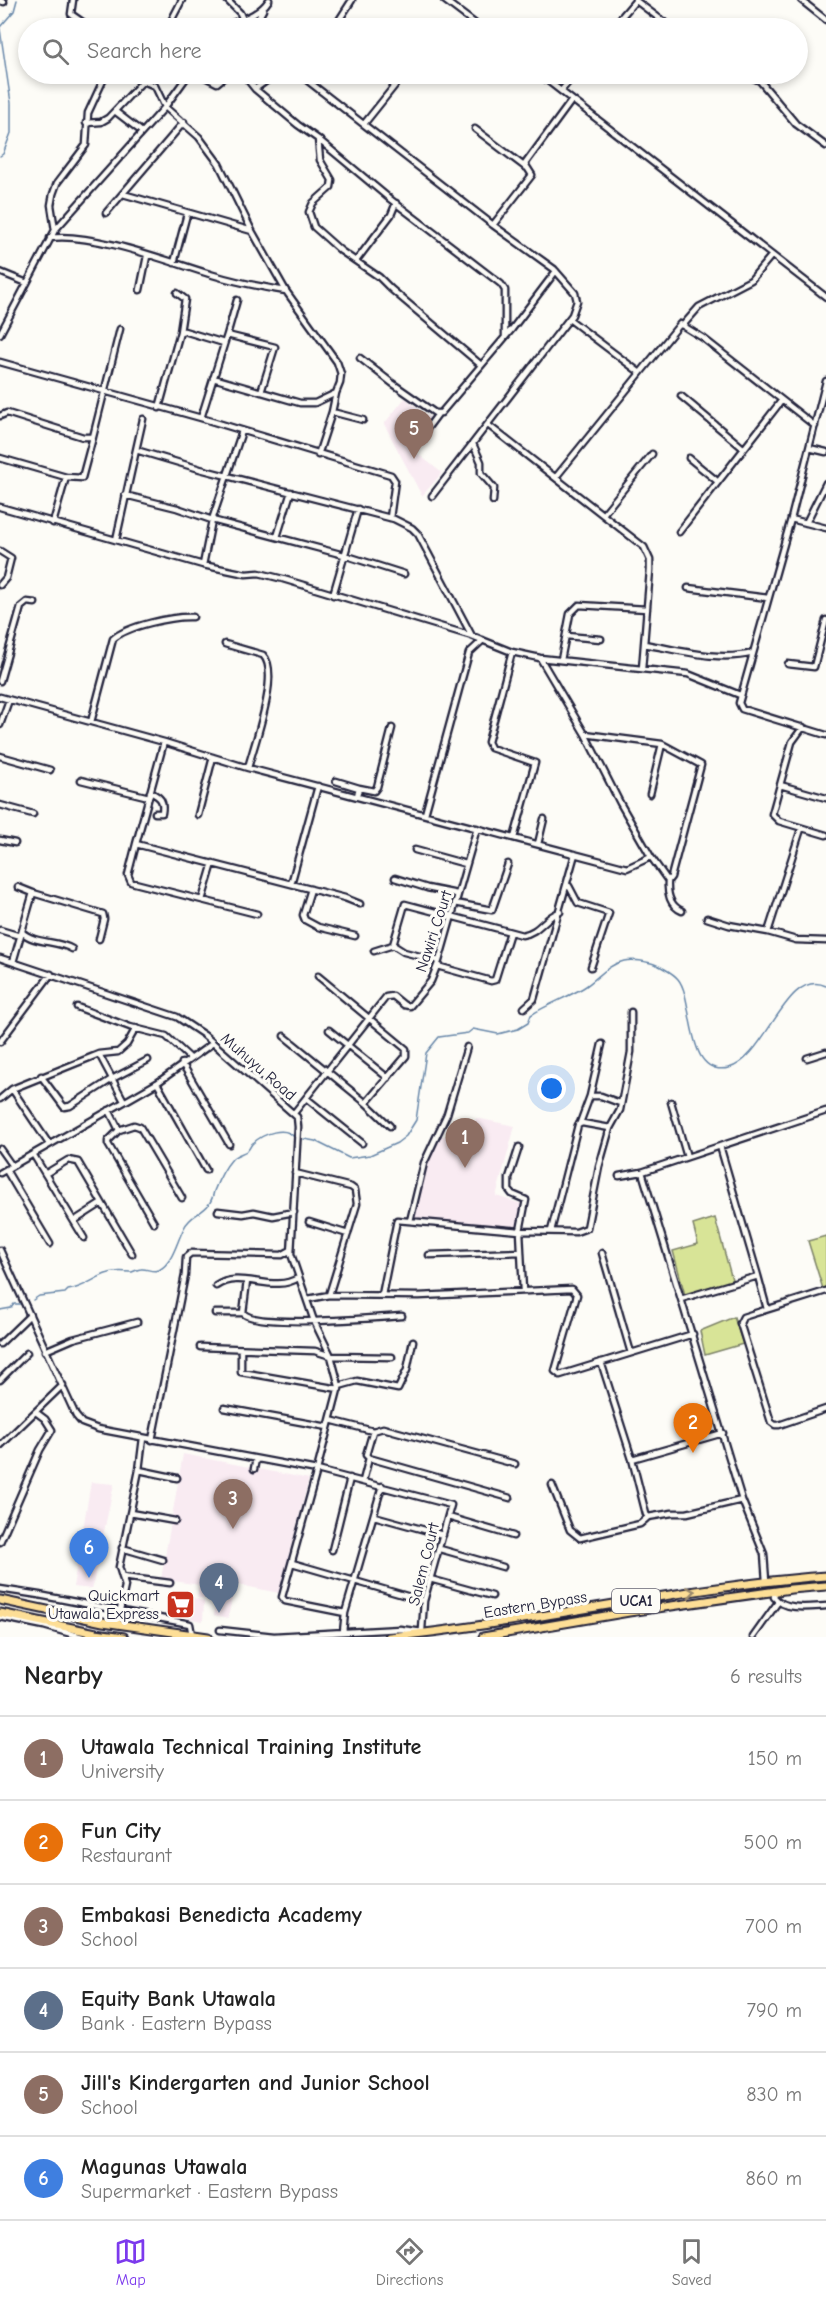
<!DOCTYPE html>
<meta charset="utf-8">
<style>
body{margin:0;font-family:"Comic Neue",sans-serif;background:#f6f6f6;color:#222}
.you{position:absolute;left:552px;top:1089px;width:21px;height:21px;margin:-15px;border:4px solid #fff;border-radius:50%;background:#1a73e8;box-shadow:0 0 0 9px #1a73e833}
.badge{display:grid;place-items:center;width:39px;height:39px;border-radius:50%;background:#7c3aed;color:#fff;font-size:20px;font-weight:700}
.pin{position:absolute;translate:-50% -50px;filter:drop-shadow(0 2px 3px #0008)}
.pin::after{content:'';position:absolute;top:32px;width:21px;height:18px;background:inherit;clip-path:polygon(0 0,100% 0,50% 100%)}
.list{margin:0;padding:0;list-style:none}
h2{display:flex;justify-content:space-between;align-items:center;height:78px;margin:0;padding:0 24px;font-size:26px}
h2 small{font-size:20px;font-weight:400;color:#767676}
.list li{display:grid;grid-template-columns:39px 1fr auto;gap:18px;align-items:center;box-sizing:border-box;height:84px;padding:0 24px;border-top:2px solid #e0e0e0}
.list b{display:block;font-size:22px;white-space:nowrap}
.list p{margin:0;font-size:20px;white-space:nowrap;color:#767676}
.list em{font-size:20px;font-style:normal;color:#767676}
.icon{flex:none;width:33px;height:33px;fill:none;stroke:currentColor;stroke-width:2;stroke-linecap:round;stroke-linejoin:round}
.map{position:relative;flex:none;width:826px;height:1637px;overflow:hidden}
.search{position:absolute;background:#fff;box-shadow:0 3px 9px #0003;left:18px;right:18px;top:18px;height:66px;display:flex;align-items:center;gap:15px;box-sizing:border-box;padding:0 21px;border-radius:33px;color:#767676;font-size:22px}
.sheet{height:582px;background:#fff}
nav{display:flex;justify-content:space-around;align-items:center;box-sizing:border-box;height:84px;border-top:2px solid #e0e0e0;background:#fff;font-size:16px;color:#767676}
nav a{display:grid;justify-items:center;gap:3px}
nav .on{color:#7c3aed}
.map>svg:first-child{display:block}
.built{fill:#f9ebf2}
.green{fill:#d8e497;stroke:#7d8369;stroke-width:1.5}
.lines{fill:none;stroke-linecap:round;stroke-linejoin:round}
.stream{stroke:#6787a9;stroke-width:1.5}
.street-casing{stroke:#22223b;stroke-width:9}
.primary-casing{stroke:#22223b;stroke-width:11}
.street{stroke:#fdfcf7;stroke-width:4.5}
.primary{stroke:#fdde96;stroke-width:7}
.oneway{stroke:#9a896d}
.labels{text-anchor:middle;stroke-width:6;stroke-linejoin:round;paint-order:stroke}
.shield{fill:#fdfcf7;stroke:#646373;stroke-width:1.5}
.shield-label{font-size:15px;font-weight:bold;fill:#22223b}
.street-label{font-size:16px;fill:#22223b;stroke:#fdfcf7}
.poi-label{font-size:16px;fill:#22223b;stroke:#fdfcf7;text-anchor:end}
</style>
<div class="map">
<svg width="826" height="1637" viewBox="0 0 826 1637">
<rect width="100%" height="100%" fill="#fdfcf7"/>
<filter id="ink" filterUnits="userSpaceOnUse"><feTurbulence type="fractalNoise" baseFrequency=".0167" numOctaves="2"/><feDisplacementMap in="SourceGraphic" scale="12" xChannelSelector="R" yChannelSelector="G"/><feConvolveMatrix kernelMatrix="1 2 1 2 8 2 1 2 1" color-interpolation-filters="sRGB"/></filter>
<g filter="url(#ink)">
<path class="built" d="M405,398l25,20 -22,28 34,27 -20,23 -38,-72z
M476,1118l39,8 -19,70 26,8 -4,25 -106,-10 25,-84 31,5z
M183,1454l126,25 -30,114 -44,-9 -7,34 -14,-3 3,-15 -20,-2 2,-13 -38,-6z
M91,1482l23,2 -22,105 -19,-2z
M177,1593l27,8 -1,20 -28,-5z"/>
<path class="green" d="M715,1218l18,65 -48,12 -12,-44 25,-7 -5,-19z
M826,1236v52l-3,1 -15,-48z
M734,1317l9,27 -38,11 -5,-24z"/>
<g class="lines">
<path class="stream" d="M0,27l14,-16 3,-11
M0,29l11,74v30l-8,21 -3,2
M304,1139l11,2 34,17 21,-3 27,-12 9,-7 10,-16 10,-67 13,-16 29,-4 5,-4 25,5 20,-5 10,-6 3,-8c17,-11 35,-17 52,-27 15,-9 23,-23 41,-27 10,-2 18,0 27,2 8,2 22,10 27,16 17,20 6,99 51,89 37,-9 57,-101 97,-82
M33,1300l6,-4 26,-3 3,-3c18,-2 31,-17 46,-18 6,-1 12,0 18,0 3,-1 6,-3 9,-3 6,-1 11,4 18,1 14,-7 18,-29 25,-42 6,-13 18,-14 25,-24 3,-4 4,-8 5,-13 4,-10 11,-24 18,-32 4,-5 11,-5 16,-9 2,-2 3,-6 5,-7 10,-9 32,-18 41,-6
M0,1310l11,-2 3,-4h7"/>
<defs>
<path id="street" d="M73,0l-2,14 20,14
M227,0l13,13 3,7
M444,0l37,28
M635,0l37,28
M801,0l25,20
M0,1l4,1
M173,28l-2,-7 11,-21
M220,28c18,-8 38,-11 49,-28
M253,28l10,-18
M334,28l18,-28
M612,28l24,-28
M127,74l28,12 10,21 34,30 20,27 33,67 34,60 51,71 4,12 -1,9 -4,10 -4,19 -14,43
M199,74l18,9 11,-9
M243,74l12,15 43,36 20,14 72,60 111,85 4,6v46
M299,74l194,151 61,44 21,24 2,8 -5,14 -140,181
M539,74l287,223
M744,74l16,7 36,43 30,22
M255,89l21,-15
M561,91l14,-17
M116,112l26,20
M86,123l15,-1 7,-4 35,-37
M364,124l40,-50
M475,129l50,38
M318,139l2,21 12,20 -1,7 -18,16 -4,9 5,15 27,24 38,26 12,12 90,76
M123,194l129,37
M106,213l78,-91
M493,225l39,-50 -7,-11 47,-64
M55,230l-4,-25 2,-11 4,-11 29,-38 2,-32 18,-39
M50,238c42,-6 120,24 163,37 23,7 49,12 73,16
M356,261l35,-46 5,-12
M174,263l13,-49
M0,272l27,11
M140,290l7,-34
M569,319l70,53
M684,324l15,-17 52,-27 21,-25
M180,332l4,-1 40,12
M0,334l55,-104 110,-123 24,-33
M227,335l10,-35
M360,358l32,25 43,30h6l71,-84 44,-58
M0,362l201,56 190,57 4,6 -5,37
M213,378l87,25h15l21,-10
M826,381l-35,138 -52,184 3,6 84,26
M681,396l62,52
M159,408l21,-76 5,-33 -8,-6
M332,412l31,8
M0,416l7,-3 76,24h10l27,-108
M201,418l26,-83 48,12 -14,45
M143,419l-7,31 64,19 194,50 18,9 6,6 54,102
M488,425l156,122 6,13v10l-8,99
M473,444l8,18v11l13,15 -1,13
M414,446l24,-32
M809,448l17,4
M0,458l66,19 16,1 11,-41
M689,458l28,23
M556,477l124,-153 23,14 112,88
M125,495l52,13 35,12 30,-89
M0,507l203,58 43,9 13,-1 24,6 189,57 40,16 28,6 148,16 52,21
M604,513l48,-59
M791,519l35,9
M53,523l13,-46
M806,523l20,-40
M679,532l103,-132
M277,537l14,-45
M116,540l20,-90
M0,551l11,7 -5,20 -6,7
M203,565l9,-45 132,35 60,19
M688,588l80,10
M333,595l25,-86
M566,636l35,3
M225,644l38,11c18,18 -9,89 -15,113
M644,644c35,6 74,18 109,9
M512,652l-24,90 3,6 44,15 -21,75
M540,658l45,76 35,69 31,54
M561,660l9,-46 9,-9 68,4
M788,664l26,3 12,-47
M0,681l21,-74 6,-5 8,1
M0,697l164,45 84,26 379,100 24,-11 17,24 3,-4 30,-112 -39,-21 -77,-10
M91,722l22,-83c14,-13 60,-23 80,-22
M0,725l9,-25
M803,727l-11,15 -20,72 7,7 47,14
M164,742l-28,102 209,54 15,6
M0,756l50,14
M81,780l68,17
M336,781l23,7
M780,785l46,13
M150,792c11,5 14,9 12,21h-7
M650,794l12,-50
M357,796l2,-8 15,3 3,-4 15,-59
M0,805l33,9
M425,814l44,-161 14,-13
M198,815l15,-58
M0,840l15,3
M136,844l-8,31 3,7 126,32
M538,844l6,-25
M415,850l51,14
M395,878l32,10 30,6
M668,881c-1,12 2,25 14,30
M291,884l27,-98
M569,886l9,17 31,10 -18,54
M18,887l15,6
M311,889l-8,26 2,5 13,7 37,9
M202,900l11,-37
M455,903l37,7 16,-46
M707,918l22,7 39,7 28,8 30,1
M0,930l20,6
M22,932c12,12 35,8 50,17
M768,932l33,-103
M374,951l19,-6
M0,958l177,59 27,18 93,82 1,10 -7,127 23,67 17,35 8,30 -22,84 -219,-41 -16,-6 -6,-7 -76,-166
M439,961l-35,-9 -11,-7 12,-41 117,31c17,-2 23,-19 38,-23
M13,962l20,-69 70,21 1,5 -5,20
M437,966l54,15 4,-1 15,-48
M318,976l88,73v7l-40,47
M77,1007l53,20 36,9 24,22
M524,1008l10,-9 41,-145
M329,1030l59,48
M284,1036l82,67 24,23
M0,1042l51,-68
M99,1054l25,47
M807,1058l19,-6
M182,1063l47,81
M41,1076l23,31 6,-1 42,-27 36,-19
M157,1083l49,87
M590,1096h11l19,7
M306,1098l56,45
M0,1099l12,-10
M671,1102l16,55
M109,1110l10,20 -11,11v3l46,79
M294,1113l92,-116 7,-1 11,9 6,1 21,-25 8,-20 38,-133
M580,1123l10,-27 12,-52
M119,1130l15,-5 6,2 42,71
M49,1144l-37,-55 87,-35 19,-2 9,-8 9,-16
M720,1146l38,130
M519,1147l-10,31v12l3,4 14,6 -6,31 3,60
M0,1149l12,17
M33,1154l51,84
M6,1170l44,74
M642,1172l39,127
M0,1173l157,-90 56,-40
M295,1173l56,14 4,3 2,14 -28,91
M45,1174l23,-14 10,2 54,92
M619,1176l23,-4 184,-61
M218,1211l25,3 11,-2 19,4 21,-4
M74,1221l28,-18
M410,1221l14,-58 23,-49 20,-67
M309,1222l39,12
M551,1231l27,-106 4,-2 28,5
M602,1253l29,100
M429,1255l92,-3
M216,1286c24,-17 57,8 82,-8
M826,1291l-83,26 -3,6 31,99 4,3h4l47,-16
M382,1295l15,-75 123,11 56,1 11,-4 12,-61 11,-39 10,-18 11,-58v-40
M308,1299l21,-4 90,1 153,-7 5,6 -22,76 5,4 133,-41
M215,1313h28
M243,1313c12,15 134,5 159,3
M243,1313l4,-32
M0,1344l30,-29
M200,1347l115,4 16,5 61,1
M241,1350v22l98,17
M45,1351l28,-12 64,-17
M601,1362l31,97 14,55 2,3 24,-4h15l55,-13
M0,1380l27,-27
M339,1386l18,-5 41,8 9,-19 6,-29
M224,1408l104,19
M330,1420l43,11 -7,24 3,3 141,40
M373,1431l10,-3 132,36
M152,1440l33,-165 1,-18 5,-4 91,2 9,-5
M0,1446l63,-61
M632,1459l91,-26
M254,1469l2,-10
M139,1470l38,8
M363,1481l6,-23
M552,1485l18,45 10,8 60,-14 8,-7
M130,1513l45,8
M374,1516l69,19
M448,1517l65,19
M0,1542l40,-92 12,-20 -7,-11 -8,-6
M122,1548l41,12
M440,1549l63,18
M332,1550l18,-72
M292,1563l132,38
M122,1577l48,6
M430,1579l62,17
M766,1581l-2,-27 -22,-54 -61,-201 77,-23 9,33
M0,1589l39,6 151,29 2,11
M775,1592l-1,5c11,14 36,10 52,9
M345,1613l-60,-12 -3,-4 35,-127 134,35 -27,96 -2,29
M0,1617l44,9 38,11
M117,1624l8,-38 -6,-19 20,-97 4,-32
M220,1630l54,6 126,-7 23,3
M343,1632l2,-19 37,-127
M753,1637l25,-35"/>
<path id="primary" d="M0,1600l103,22 105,15
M0,1613l96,20 28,4
M389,1637c147,-15 290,-50 437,-61
M483,1637l146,-25 162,-23 35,-3"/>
</defs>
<use href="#street" class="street-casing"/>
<use href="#primary" class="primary-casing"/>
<use href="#street" class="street"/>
<use href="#primary" class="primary"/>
</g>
<defs><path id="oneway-chevron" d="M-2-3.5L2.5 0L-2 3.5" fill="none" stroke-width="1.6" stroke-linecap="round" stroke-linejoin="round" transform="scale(1.5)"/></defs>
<use class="oneway" href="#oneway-chevron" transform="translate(691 1592) rotate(-9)"/>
</g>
<defs>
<symbol id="supermarket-square" viewBox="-11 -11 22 22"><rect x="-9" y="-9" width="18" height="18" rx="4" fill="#c8321e" stroke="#fdfcf7"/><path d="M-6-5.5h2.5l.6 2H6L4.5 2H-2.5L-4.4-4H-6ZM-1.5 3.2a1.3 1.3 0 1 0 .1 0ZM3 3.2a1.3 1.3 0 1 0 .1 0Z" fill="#fff"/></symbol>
</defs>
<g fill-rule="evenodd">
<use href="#supermarket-square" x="164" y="1588" width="33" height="33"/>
</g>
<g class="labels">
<rect class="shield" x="612" y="1589" width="48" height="24" rx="4.5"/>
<g class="shield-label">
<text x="636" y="1606">UCA1</text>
</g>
<g class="street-label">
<text transform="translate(433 931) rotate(-72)" y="6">Nawiri Court</text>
<text transform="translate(259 1066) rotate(41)" y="6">Muhuyu Road</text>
<text transform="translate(423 1564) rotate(-76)" y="6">Salem Court</text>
<text transform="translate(535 1604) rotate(-9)" y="6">Eastern Bypass</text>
</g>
<g class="poi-label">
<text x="159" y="1601">Quickmart<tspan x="159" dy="18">Utawala Express</tspan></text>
</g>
</g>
</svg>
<div class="you"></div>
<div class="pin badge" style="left:465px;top:1168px;background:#8d6e63">1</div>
<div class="pin badge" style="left:693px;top:1453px;background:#e8710a">2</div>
<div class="pin badge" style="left:233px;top:1529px;background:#8d6e63">3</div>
<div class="pin badge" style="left:219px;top:1613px;background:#5c6f8a">4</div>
<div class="pin badge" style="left:414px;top:459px;background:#8d6e63">5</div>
<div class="pin badge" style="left:89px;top:1578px;background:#3f7fe0">6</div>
<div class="search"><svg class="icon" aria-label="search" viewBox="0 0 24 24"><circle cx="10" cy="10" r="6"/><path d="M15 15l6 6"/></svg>Search here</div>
</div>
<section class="sheet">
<h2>Nearby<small>6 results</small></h2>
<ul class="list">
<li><span class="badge" style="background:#8d6e63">1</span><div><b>Utawala Technical Training Institute</b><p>University</p></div><em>150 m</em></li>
<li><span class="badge" style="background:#e8710a">2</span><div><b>Fun City</b><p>Restaurant</p></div><em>500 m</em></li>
<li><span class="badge" style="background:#8d6e63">3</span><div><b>Embakasi Benedicta Academy</b><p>School</p></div><em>700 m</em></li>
<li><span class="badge" style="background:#5c6f8a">4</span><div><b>Equity Bank Utawala</b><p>Bank · Eastern Bypass</p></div><em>790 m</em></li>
<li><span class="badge" style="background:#8d6e63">5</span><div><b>Jill's Kindergarten and Junior School</b><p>School</p></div><em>830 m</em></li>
<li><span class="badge" style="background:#3f7fe0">6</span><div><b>Magunas Utawala</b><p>Supermarket · Eastern Bypass</p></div><em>860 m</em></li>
</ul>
</section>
<nav>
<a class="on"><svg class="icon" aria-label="map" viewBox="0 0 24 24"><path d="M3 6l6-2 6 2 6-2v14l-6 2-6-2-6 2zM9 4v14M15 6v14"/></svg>Map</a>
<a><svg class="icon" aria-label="directions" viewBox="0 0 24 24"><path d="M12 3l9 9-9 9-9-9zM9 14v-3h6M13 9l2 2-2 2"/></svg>Directions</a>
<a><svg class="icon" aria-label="saved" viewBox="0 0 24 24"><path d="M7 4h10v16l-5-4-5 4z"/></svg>Saved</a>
</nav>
